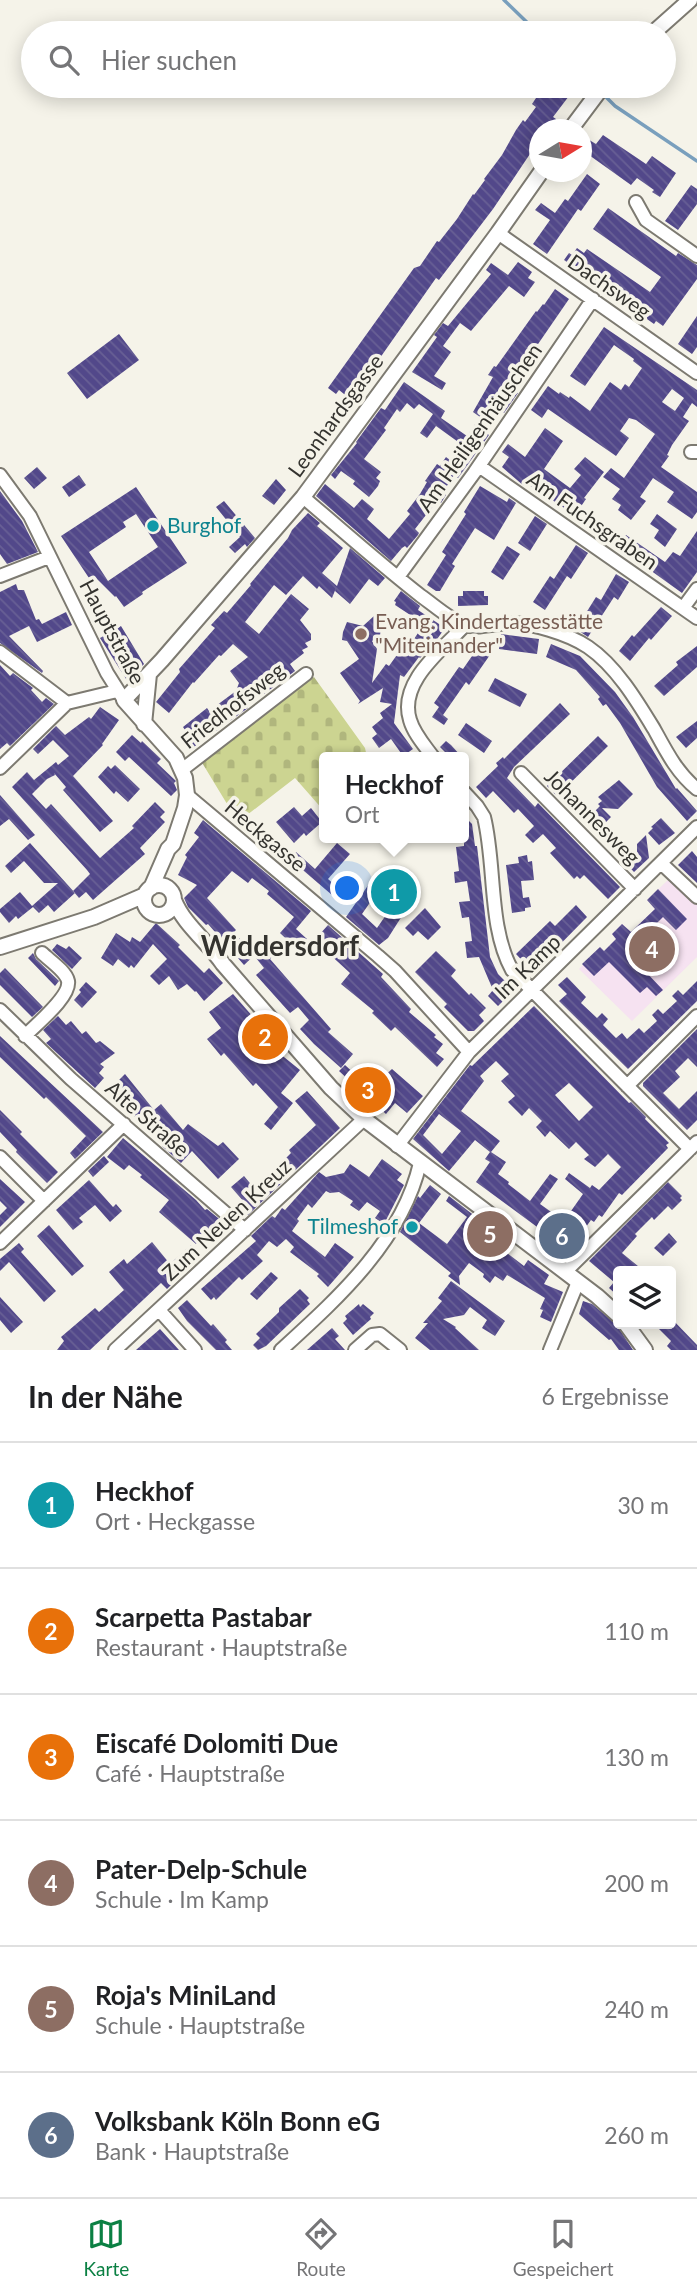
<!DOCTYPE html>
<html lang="de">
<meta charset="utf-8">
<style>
body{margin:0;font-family:Lato,sans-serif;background:#f6f6f6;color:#202124}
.controls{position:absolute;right:21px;bottom:21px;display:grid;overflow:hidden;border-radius:7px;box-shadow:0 4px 18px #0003}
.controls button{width:63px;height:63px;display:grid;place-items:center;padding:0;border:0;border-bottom:2px solid #e0e0e0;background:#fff;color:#202124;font:35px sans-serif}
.compass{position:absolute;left:529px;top:119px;width:63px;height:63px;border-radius:50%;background:#fff;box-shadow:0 4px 18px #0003;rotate:79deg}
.you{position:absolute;left:348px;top:889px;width:24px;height:24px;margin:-18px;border:5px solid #fff;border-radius:50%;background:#1a73e8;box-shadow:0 0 0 10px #1a73e833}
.badge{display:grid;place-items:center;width:46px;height:46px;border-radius:50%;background:#0b8043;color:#fff;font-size:23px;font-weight:700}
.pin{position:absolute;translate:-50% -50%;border:4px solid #fff;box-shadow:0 2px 7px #0006}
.popup{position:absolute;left:319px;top:752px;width:150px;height:91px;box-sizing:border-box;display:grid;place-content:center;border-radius:7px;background:#fff;filter:drop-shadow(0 2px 5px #0005);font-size:23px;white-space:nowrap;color:#757577}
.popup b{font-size:26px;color:#202124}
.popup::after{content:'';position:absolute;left:50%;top:100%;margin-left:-14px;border:14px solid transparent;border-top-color:#fff}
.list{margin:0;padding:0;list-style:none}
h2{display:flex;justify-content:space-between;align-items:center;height:91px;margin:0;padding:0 28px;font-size:30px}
h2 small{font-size:23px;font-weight:400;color:#757577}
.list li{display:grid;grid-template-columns:46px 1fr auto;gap:21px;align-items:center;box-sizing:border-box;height:126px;padding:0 28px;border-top:2px solid #e0e0e0}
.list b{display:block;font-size:26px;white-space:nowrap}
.list p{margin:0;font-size:23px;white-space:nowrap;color:#757577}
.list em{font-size:23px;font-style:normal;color:#757577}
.icon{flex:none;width:38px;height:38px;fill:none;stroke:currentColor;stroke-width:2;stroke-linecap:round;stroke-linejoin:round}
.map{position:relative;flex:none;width:697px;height:1350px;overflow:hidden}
.search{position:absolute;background:#fff;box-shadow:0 4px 18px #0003;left:21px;right:21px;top:21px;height:77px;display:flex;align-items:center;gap:18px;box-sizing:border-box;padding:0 24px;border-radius:38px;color:#757577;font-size:26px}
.sheet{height:847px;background:#fff}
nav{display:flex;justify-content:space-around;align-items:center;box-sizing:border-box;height:98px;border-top:2px solid #e0e0e0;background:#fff;font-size:19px;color:#757577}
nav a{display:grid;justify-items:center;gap:4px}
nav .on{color:#0b8043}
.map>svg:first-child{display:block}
.education{fill:#f6e2f1}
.cemetery{fill:url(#cemetery-stones)}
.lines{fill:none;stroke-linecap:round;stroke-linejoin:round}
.stream{stroke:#799fbd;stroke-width:3.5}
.building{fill:url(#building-back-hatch);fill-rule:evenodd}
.minor-casing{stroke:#7d7a71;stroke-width:16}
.tertiary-casing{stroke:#7d7a71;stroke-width:18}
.minor{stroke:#fff;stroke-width:12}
.tertiary{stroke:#fff;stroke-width:14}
.culture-dot{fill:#0f9aa8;stroke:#f5f3e9;stroke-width:2.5}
.education-dot{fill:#8d6e63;stroke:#f5f3e9;stroke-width:2.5}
.labels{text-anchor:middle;stroke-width:7;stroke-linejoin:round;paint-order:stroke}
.street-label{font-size:21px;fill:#34332f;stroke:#f5f3e9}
.culture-label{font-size:21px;fill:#0d838f;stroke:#f5f3e9;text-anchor:start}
.education-label{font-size:21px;fill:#785e54;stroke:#f5f3e9;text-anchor:start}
.district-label{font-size:28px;font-weight:bold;fill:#34332f;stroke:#f5f3e9}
</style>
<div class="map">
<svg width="697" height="1350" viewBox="0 0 697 1350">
<defs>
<pattern id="cemetery-stones" width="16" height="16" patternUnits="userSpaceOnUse" patternTransform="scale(1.75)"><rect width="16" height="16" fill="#ccd491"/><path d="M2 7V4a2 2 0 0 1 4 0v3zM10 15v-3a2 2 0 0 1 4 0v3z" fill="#b0b67d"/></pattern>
<pattern id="building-back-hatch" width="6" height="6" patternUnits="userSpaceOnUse" patternTransform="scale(1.75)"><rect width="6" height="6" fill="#52488a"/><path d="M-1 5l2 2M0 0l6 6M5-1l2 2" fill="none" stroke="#686095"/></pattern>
</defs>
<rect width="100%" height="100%" fill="#f5f3e9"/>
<path class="education" d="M668,880l29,23v54l-65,64 -53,-52 21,-22 4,4 12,-12 -4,-5 10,-10 9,8 24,-23 -8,-9z"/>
<path class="cemetery" d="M314,677l51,71 2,9h-43v54l-29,-33 -57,44 -37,-61z"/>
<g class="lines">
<path class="stream" d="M504,0l34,33
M603,94l12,12 82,55"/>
</g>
<path class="building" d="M549,86h6l14,10 -16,21 3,2 -8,11h-8v9l-47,70 -54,71 -3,-2 -68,97 -2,-2 -17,25 -10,-8 -3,4 -8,-6 86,-120 6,-2 17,-25 2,1 18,-23 16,-25 1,1 11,-15 -1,-1 18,-24 14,-25 7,-10 2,2 11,-15 -4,-3 6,-9 3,2z
M603,135l43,29 6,-8 24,17 -16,24 -8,-5 2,-2 -17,-12 -6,7 -49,-35v-6l4,-6 10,6z
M587,174l13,10 -19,27 -3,-2 -31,45 -14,-10 17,-24 -15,-10 6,-7 14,10 10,-14 3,2z
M691,185l6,4v15l-19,26 -13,-9z
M608,208l68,48 2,-3 19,12v14l-34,47 -7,-5 -2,3 -90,-64 5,-7 3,2 5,-7 7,5 3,-4 63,43 11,-15 -68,-48z
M518,262l14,10 -4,6 7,4 -11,15 -15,-11 -38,45 -11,-8 -17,23 8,6 -17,24 12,7 -4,7 -30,-18 25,-35 -3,-2 9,-12 5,3 43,-52 -5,-4 5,-7 17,12z
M555,289l14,10 -33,48 2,1 -29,39 9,6 -14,20 -4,-3 -14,23 3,2 -31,43 -4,-3 -11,17 3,3 -5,8 -4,-2 -22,28 4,4 -1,2 -11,13 -2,-2 -3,2 -11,13 -75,-65 9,-12 29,24 8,-9 12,10 -7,10 22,20 21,-25 -3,-3 13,-17 7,-12 -2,-1 12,-17 3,2 6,-9 4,3 11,-16 -25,-18 -9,12 -7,-5 13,-19 -14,-10 -5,5 -7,-6 -7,9 -3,-3 -13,19 2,2 -22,29 17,13 -5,6 4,3 -2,5 -9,11 -16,-13 2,-3 -14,-10 -6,8 -4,-4 26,-32 -1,-1 25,-34 4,2 19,-28 41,29 -4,7 26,18 13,-19 -7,-5 20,-35 -5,-2 6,-9 2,1 40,-56 1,1 6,-8 1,1z
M697,316v31l-5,7 -14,-10z
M604,327l93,63v17l-5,-4 -9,14 6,4 -17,24 -5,10 2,1 -8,11 36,25v20l-5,7 -25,-17 7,-10 -21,-14 -13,19 6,4 -15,19 -13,-10 3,-5 -9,-6 8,-10 -17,-12 8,-9 13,10 31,-44 -19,-14 -7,-2 -9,13 9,7 -13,18 -68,-47 -6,9 -11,-8 17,-24 11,8 1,-2 9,6 1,-2 20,15 20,-29 11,8 4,-6 4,3 13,-19 -9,-7 1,-2 -20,-14 -29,41 -15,-10zM672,389l12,9 -9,13 -13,-9z
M119,334l20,26 -52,39 -20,-26z
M545,428l18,13 -19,28 26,19 11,-13 -7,-6 11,-12 19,15 -20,26 2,1 -11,16 -49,-32 -2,3 -22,-19 7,-10 -7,-5 6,-8 17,13z
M37,467l10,11 -13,11 -10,-11z
M79,475l7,10 -17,12 -7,-10z
M276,479l10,11 -12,15 -12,-9z
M480,486l27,16 2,-4 7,5 -22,37 -19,-12 -23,36 3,2 -15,25h-4l-9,-6 19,-30 -4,-3 24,-38 -2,-2z
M136,487l51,76 -45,29 1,2 -19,13 -8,-11 -1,1 -20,-20 -4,4 -30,-45zM136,514l22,33 -50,34 -19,-29 37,-25 -3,-5z
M0,491l22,30 16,31 -31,12 -7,-10z
M224,501l31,37 -8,9 -2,-3 -10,9 -6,-6 11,-10 -24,-30z
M308,513l12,10 -3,3 26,22 -21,25 15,13 13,-38 35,30 -7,8 -9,-7 -19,25 -15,-13 1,-3 -4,10 -13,-12 -2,3 -14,-13 -17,19 -12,-10 -29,37 14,12 32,-40 18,15 -9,11 11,14v6l-6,3 3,4 -6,3 2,3 -14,11 5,7 -31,23 -7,-8 -16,12 7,10 -57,41 -11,-15 5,-4 -2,-3 24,-19 2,3 27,-20 3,-8 -9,-12 18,-14 -15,-13 -12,12 -2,-1 -25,28 -1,-1 -24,31 -13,-11 24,-30 -1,-3 36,-41 -4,-3 13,-14 3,2 24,-28 -1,-1 38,-46 4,-8z
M657,514l20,15 -12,18 -11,-9 5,-8 -9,-6z
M535,516l12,8 -17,27 -12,-8z
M697,531v41l-15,21 -64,-46 8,-12 39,27 8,-10 7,4z
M576,545l12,8 -17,26 -4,-3 -22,34 -12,-8 17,-26 4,3z
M507,546l13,8 -17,26 -12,-8z
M616,574l13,8 -11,18 -4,-3 -26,40 -12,-8 20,-32 5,3z
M16,584l2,6h6l12,30 3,-1 3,5 24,-12 6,13 -35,17 -8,-16 -20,10 34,35 -1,2 -42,-30v-51z
M401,591l19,15 -2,4 27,18 -10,14 -15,16 -1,-1 -15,20 -4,-2 -6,48 19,26 -10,7 -12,-17 -12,9 -7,-10 5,-4 -5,-7 11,-9 -3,-5 12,-9 -12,-2 3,-14 -25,16 2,-3 -20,-28 19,-14 -12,-18 -5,-1 1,-8 4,-10 16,4 11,-10 7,11 -1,9 -8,5 5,8 -5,34 14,-19 3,2 15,-21 4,3 16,-24 -29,-19 1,-3 -2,-1z
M463,591h21v5h4v9l-30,1v-10h5z
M661,607l11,9 -21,24 -2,-2 -19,23 -11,-10 13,-16 2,2z
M121,626l23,38 -16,18 -28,-44z
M501,634l38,5 -2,15 -38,-5z
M481,643l11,9 -23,33 -3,-3 -23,33 5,4 -4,6 -12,-8 7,-10 -5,-4 25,-36 4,2z
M551,644l29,12 35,36 18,25 43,72 1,-1 20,23 -10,10 -30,-34 -37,-64 -14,-19 -3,2 -5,-7 2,-2 -24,-27 -30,-13z
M697,646v21l-33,29 -10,-10 24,-21 -2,-3z
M0,665l10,11 3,-3 20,15 -2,2 11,12 4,-4 8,6 -44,42 -3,-3 -7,6z
M495,678l32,16 -7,13 -32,-16z
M560,703l10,11 -56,53 -7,11 28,29 3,-4 82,84 -12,12 -24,-24 -4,4 -3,-3 -3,3 -24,-26 6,-5 -13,-14 -10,9 -8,-8 9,-9 -16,-17 -4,4 -21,-22 -7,7 -10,-11 22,-21 -2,-3 7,-6 1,2z
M100,707l19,13 -17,24 1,1 -30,31 40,45 -13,11 -37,-42 3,-3 -12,-14 1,2 -8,4 -15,15 14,15 5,-5 49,54 34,-30 -2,-2 23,-24 10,10 -5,5 5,5 -25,26 5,6 -52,46 -7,-8 -7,6 -6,-7 17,-17 -3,-4 -75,-83 15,-15 7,8 22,-18 2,3 11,-9 -16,-16 -15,14 -5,-5 23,-23 9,9 24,-18 2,2z
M697,721v17l-11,10 -10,-11z
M466,723l26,18 -8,12 -26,-18z
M132,735l9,8 1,-2 19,18 -4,4 19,18 -2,2 3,7 -6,6 -42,-39 -4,4 -9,-9z
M598,736l10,10 -51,50 -10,-10z
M446,741l5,4 11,12h-12l-10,-10z
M115,765l25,24 -12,13 -12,-11 -2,3 -16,-17 10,-11 3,3z
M619,780l14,14 -15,15 -16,-1 9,9 -15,15 -11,-11 15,-15 -2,-2 4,-3 -4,-4z
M0,795l35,40 -7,5 -19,-21 -9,7z
M294,807l8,9 9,-8 11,14 -16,14 -2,-3 -10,10 -18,-21z
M464,816l8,8 3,22h2l13,111 8,17 16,16 -16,16 -10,-10 5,-6 -14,-33 -12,1 -2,-16 7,-1 -3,-24 -7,1 -3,-16 11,-1 -3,-20 -12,2 -1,-11 5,-1 -3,-24 8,-1z
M661,818l14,15 -16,12 -11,-12 5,-5 -2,-1z
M203,820l108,91 -15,18 11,10 -10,10 -17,-16 14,-16 -27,-23 2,-3 -17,-13 -4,5 -16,-12 -25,27 29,32 -2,2 12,14 4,-3 8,9 -14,13 -36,-41 -2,1 -18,-18 -4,-9 13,-13 -19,-10 9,-18 -2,-2 14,-18 -5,-4z
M646,835l3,23 -15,14 -13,-14 5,-5h11v-9z
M30,843l45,50 -21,19 -6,-7 -9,8 -6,-6 -15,12 -2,-3 -7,7 -9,-11v-3l20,-17 12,14 26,-23h-14l-20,-22 -13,12 -6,-7z
M337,843l13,11 -22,25 17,15 -6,7 -49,-42 6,-7 19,17z
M692,851l5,6v26l-19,-18z
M527,855l1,7 4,-1 2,19 -13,1 2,17 6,-1 2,10 -6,1v3l-13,2 -6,-48 13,-2 -1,-6z
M376,874l38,23 -26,41 -9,7 -33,-28zM378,891l17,11 -18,26 -15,-14z
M658,889l29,30 -11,11 -13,-13 -33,33 2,2 -3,2 34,36 -7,6 -9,-9 -7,6 -31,-31 -15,14 -12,-12 18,-17 4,4 12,-12 -4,-5 10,-10 9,8 24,-23 -8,-9z
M576,905l11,12 -54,55 -17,-18 34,-33 5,5z
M425,908l16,19 -13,13 -10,-9 -5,5 -8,-8z
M156,923l24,22 -2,2 26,26 5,-5 14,15 -19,18 -8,-10 -1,1 -8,-8 -9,6 -9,-14 -10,9 -9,-9 17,-17 -14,-15 -19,24 -3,-3 -2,3 -11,-9 -5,7 -12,-8 15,-25 14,9 2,-5 8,5z
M328,925l55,49 -2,3 30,32 -2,3 27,23 -2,2 9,7 -7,9 8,6 -7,8 -42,-40 -4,4 -19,-18 2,-2 -33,-27 9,-11 -25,-23 -3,3 -11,-9z
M57,944l9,5 3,-3 13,12 -10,11 -20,-19z
M266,948l7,8 -3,3 61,70 -3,3 25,22 -12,14 -27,-24 -14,-15 9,-9 -11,-13 -8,6 -34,-38 8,-7 -8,-10z
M436,951l20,19 -5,6 18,19 2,-2 15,15 -7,7 5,6 -10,10h-6l-24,-24 3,-3 -32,-32z
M33,953l3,6 23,22 -4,5 -27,-28z
M5,968l38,39 -11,10 -32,-32v-12z
M567,977l19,20 -5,6 16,15 5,-5 6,6 -5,6 13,13 6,-5 5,6 12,-11 5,5 13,-12 -5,-6 6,-6 5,5 14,-13 -5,-5 6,-6 5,5 14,-14v20l-69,68 -69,-68 8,-7 -9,-9z
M86,982l11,10 -15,16 -8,-8 7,-8 -2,-2z
M233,994l49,56 -3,3 21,17 -19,23 12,10 -22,27 -7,-6 14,-17 -22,-24 -3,3 -29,-33 -3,3 -14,-17 14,-11 -12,-16z
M534,1006l95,97 2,-1 15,15 -1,2 24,24 -3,2 2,3 -46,47 -3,-2 -17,24 -3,-2 -5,7 -3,-2 -11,15 -2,-1 -10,11 -16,-7 -76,-56 14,-20 -5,-3 5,-7 -15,-12 -26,31 -36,-32 57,-74 2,1zM496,1061l13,13 -8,7 14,15 -7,6 14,14 7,-8 13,13 -6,6 9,10 5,-6 19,18 7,-7 13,13 -5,4 11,8 13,-13 13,13 -22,23 -7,-5 -2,3 -21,-15 -4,6 18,15 -19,27 -24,-17 18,-25 -8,-5 -20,27 -22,-17 1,-2 -11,-8 8,-12 -15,-10 9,-11 -39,-30 23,-30 -4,-5zM569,1083l24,24 -14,14 -24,-26zM439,1114l22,17 -19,23 -19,-19z
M58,1016l8,9 5,-4 11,13 4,-3 10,12 4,-2 15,12 -15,11 4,3 -5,6 5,5 -9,10 -49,-45 5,-4 -8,-9z
M697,1029v38l-9,-9 -13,13 5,6 -17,16 16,16 18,-18v29l-10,10 -44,-44v-3z
M0,1036l103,96 -28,27 -5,-6 16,-17 -40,-39 -2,2 -44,-42z
M345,1065l13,12 9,-10 14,12 11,-10 31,27 -16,17 -12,-10 -9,11 -47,-43z
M125,1074l29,36 7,-6 22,26 5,-6 30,22 5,-4 16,17 -21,20 -26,-28 -11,12 -18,-16 -3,-5 3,-3 -21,-25 -6,4 -14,-17 -13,-11z
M307,1091l33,37 -92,87 -7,-8 4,-4 -14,-16 13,-11 10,12 26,-24 11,-11 -2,-3 27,-25 -21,-24z
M0,1110l22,22 -2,2 38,38 -11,11 -31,-31 1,-2 -17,-18z
M123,1138l73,62 9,10 2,-1 16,13 -9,10 -4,-4 -14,16 -37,-32 10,-12 -29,-23 2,-2 -13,-10 -5,5 -17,-13z
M104,1156l5,6 -16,15 -5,-6z
M382,1159l20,15 -5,6 7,5 -20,39 -9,-6 5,-7 -13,-9 -8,9 -9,-6 3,-4 -14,-9 -9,1 -4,-2 -14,17 -4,-4 -11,15 2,2 -7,10 33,26 10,-14 19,14 -26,30 -11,-11 2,-2 -29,-22 4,-5 -8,-8 -9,8 -8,-6 -12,14 6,6 -21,19 -3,-3 -23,23 -2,-3 -3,3 -10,-11 55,-48 -5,-5 1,-1 20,-19 3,2 7,-10 3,2 34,-38 7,5 18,-4 6,-9 19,13z
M0,1179l25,23 -25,25v-12l7,-7 -7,-7z
M89,1180l24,27 3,-3 6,7 -12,11 -15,-17 -16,13 4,4 -10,8 -17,-20z
M668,1182l14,14 -2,2 2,2 -10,10 -4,-4 -14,14 -2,-3 -17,17 2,2 -15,17 22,18h-26v25l-9,-8 5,-6 -25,-21z
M430,1185l11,9 -22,29 28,21 20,-27 -21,-16 3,-5 59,46 -5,8 21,16 4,-6 21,15 -5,9 19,8 -12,30 -11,-5 3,-7 -3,-1 5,-11 -38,-23 -4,6 -8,-5 -5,7 -7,-6 1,-3 -15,-11 -10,13 1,9 -12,-9 3,-3 -51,-41 18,-36 2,2z
M49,1225l35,41 -12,10 -35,-40z
M669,1233l8,9 -14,14 -9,-8z
M152,1242l18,22 21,-19 9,11 -33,33 -6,-6 -71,67h-33l7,-9 -3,-4 34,-29 4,4 25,-22 -15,-18 15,-13 3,5z
M19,1243l5,6 -3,3 35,39 -12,11 -35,-40 -9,9v-12z
M271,1272l7,6 -21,22 -7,-6z
M451,1281l54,40 -10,15 -13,-8 5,-8 -17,-13 -6,8 -21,4 13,8 -1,1 24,22h-49l-15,-12 13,-15h-5l19,-22 -4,-3z
M300,1289l9,9 -2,2 3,4 -44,42 -8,4 -5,-5 7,-7 -4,-4 23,-22v-4z
M0,1297l23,25 -12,11 -11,-13z
M187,1300l24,26 2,-2 14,16 -2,2 7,8h-16l-29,-29 -9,-13z
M583,1301l9,3 24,20 17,26h-14l-8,-11 -2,1 -30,-26z
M359,1304l1,3 3,-3 11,9 -4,4 1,2 -18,16 -10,-12 4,-4 -2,-3z
M671,1318l26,27v5h-26l-4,-4 4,-5 -17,-17h17z
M332,1328l7,8 -4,3 10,11h-38z
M160,1329l19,21h-43l9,-8z"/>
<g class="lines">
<defs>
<path id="minor" d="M636,202l10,18 51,36
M498,233l199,140
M691,452h6
M479,466l218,152
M0,475l30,41 77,157 17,27
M303,497c39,33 77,67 118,99 13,9 29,24 44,29 12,4 30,-1 42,-2 23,-1 62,11 81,24 28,19 49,54 66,82 12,22 23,44 43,60
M0,576l49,-19
M398,577l76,-104 119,-174
M683,608l14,-19
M0,652l67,51
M433,757c-8,-11 -19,-23 -23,-37 -12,-38 32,-70 55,-95
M0,768l67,-65 50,-12
M183,769l123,-95
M521,773l114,116
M464,792l13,14 7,11c12,48 4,110 28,153l178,179
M187,795l191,161 17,15 74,81
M661,863l36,34
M0,1010l71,69 174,151
M25,1036c10,-11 46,-39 43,-55 -2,-10 -19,-21 -26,-28
M627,1086l70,-70
M397,1146l72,-94 228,-225
M0,1157l44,44
M0,1243l124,-119
M565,1272l132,-130
M159,1310l36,40
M115,1350l249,-231
M281,1350c57,-52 121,-109 139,-187
M355,1350l17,-15 8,-1 20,16
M550,1350l28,-68"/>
<path id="tertiary" d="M653,33l37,-33
M570,130l33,-44
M144,724l5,-50
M144 900a15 15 0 1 1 30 0a15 15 0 1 1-30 0Z
M151,888l17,-39 5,-5 12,-36 2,-13 -2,-17 -9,-20 -52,-58 38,-40 141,-163 195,-264 43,-61
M174,900c10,25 34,42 49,64l108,124 33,31 233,177 21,19
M0,947l94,-30 51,-22
M626,1324l19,26"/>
</defs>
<use href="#minor" class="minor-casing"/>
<use href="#tertiary" class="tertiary-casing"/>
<use href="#minor" class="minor"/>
<use href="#tertiary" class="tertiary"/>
</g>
<g class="culture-dot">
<circle cx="153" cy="526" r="7"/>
<circle cx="412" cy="1227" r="7"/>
</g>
<circle class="education-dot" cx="361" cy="634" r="7"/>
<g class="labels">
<g class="street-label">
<text transform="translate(609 287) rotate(35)" y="7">Dachsweg</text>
<text transform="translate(336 416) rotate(-54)" y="7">Leonhardsgasse</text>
<text transform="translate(480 428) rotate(-55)" y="7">Am Heiligenhäuschen</text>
<text transform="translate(592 521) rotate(35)" y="7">Am Fuchsgraben</text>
<text transform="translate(112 632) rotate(62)" y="7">Hauptstraße</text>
<text transform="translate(233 706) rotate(-38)" y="7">Friedhofsweg</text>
<text transform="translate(592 817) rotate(45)" y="7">Johannesweg</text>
<text transform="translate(265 836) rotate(40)" y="7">Heckgasse</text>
<text transform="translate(528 967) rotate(-44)" y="7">Im Kamp</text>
<text transform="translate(147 1119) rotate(41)" y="7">Alte Straße</text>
<text transform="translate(227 1220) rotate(-43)" y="7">Zum Neuen Kreuz</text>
</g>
<g class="culture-label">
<text x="167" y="533">Burghof</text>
<text x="398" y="1234" text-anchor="end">Tilmeshof</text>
</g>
<g class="education-label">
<text x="375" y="629">Evang. Kindertagesstätte<tspan x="375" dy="24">"Miteinander"</tspan></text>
</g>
<g class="district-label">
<text x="280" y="956">Widdersdorf</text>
</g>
</g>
</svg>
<div class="controls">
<button><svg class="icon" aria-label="layers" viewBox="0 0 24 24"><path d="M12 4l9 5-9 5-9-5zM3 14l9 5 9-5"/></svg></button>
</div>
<svg class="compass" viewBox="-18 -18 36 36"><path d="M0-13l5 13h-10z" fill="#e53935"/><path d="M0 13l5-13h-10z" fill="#757577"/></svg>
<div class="you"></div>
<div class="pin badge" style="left:394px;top:892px;background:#0f9aa8">1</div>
<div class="popup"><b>Heckhof</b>Ort</div>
<div class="pin badge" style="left:265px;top:1037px;background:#e8710a">2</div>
<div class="pin badge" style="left:368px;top:1090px;background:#e8710a">3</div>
<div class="pin badge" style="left:652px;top:949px;background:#8d6e63">4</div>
<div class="pin badge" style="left:490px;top:1234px;background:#8d6e63">5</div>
<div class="pin badge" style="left:562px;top:1236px;background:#5c6f8a">6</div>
<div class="search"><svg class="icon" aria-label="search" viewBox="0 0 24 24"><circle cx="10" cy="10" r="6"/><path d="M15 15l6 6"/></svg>Hier suchen</div>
</div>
<section class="sheet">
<h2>In der Nähe<small>6 Ergebnisse</small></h2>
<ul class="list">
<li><span class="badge" style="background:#0f9aa8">1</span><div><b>Heckhof</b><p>Ort · Heckgasse</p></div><em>30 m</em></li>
<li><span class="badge" style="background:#e8710a">2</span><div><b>Scarpetta Pastabar</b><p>Restaurant · Hauptstraße</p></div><em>110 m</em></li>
<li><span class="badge" style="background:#e8710a">3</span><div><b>Eiscafé Dolomiti Due</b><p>Café · Hauptstraße</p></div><em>130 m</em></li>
<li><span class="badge" style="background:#8d6e63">4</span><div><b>Pater-Delp-Schule</b><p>Schule · Im Kamp</p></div><em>200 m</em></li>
<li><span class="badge" style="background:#8d6e63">5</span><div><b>Roja's MiniLand</b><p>Schule · Hauptstraße</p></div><em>240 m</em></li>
<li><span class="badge" style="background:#5c6f8a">6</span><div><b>Volksbank Köln Bonn eG</b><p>Bank · Hauptstraße</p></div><em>260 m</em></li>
</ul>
</section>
<nav>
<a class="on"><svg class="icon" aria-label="map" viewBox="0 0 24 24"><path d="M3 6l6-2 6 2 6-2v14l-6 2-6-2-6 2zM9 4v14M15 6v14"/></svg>Karte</a>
<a><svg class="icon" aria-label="directions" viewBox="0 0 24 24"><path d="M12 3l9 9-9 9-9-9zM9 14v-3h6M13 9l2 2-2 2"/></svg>Route</a>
<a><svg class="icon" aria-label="saved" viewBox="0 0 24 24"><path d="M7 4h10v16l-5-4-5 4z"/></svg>Gespeichert</a>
</nav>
